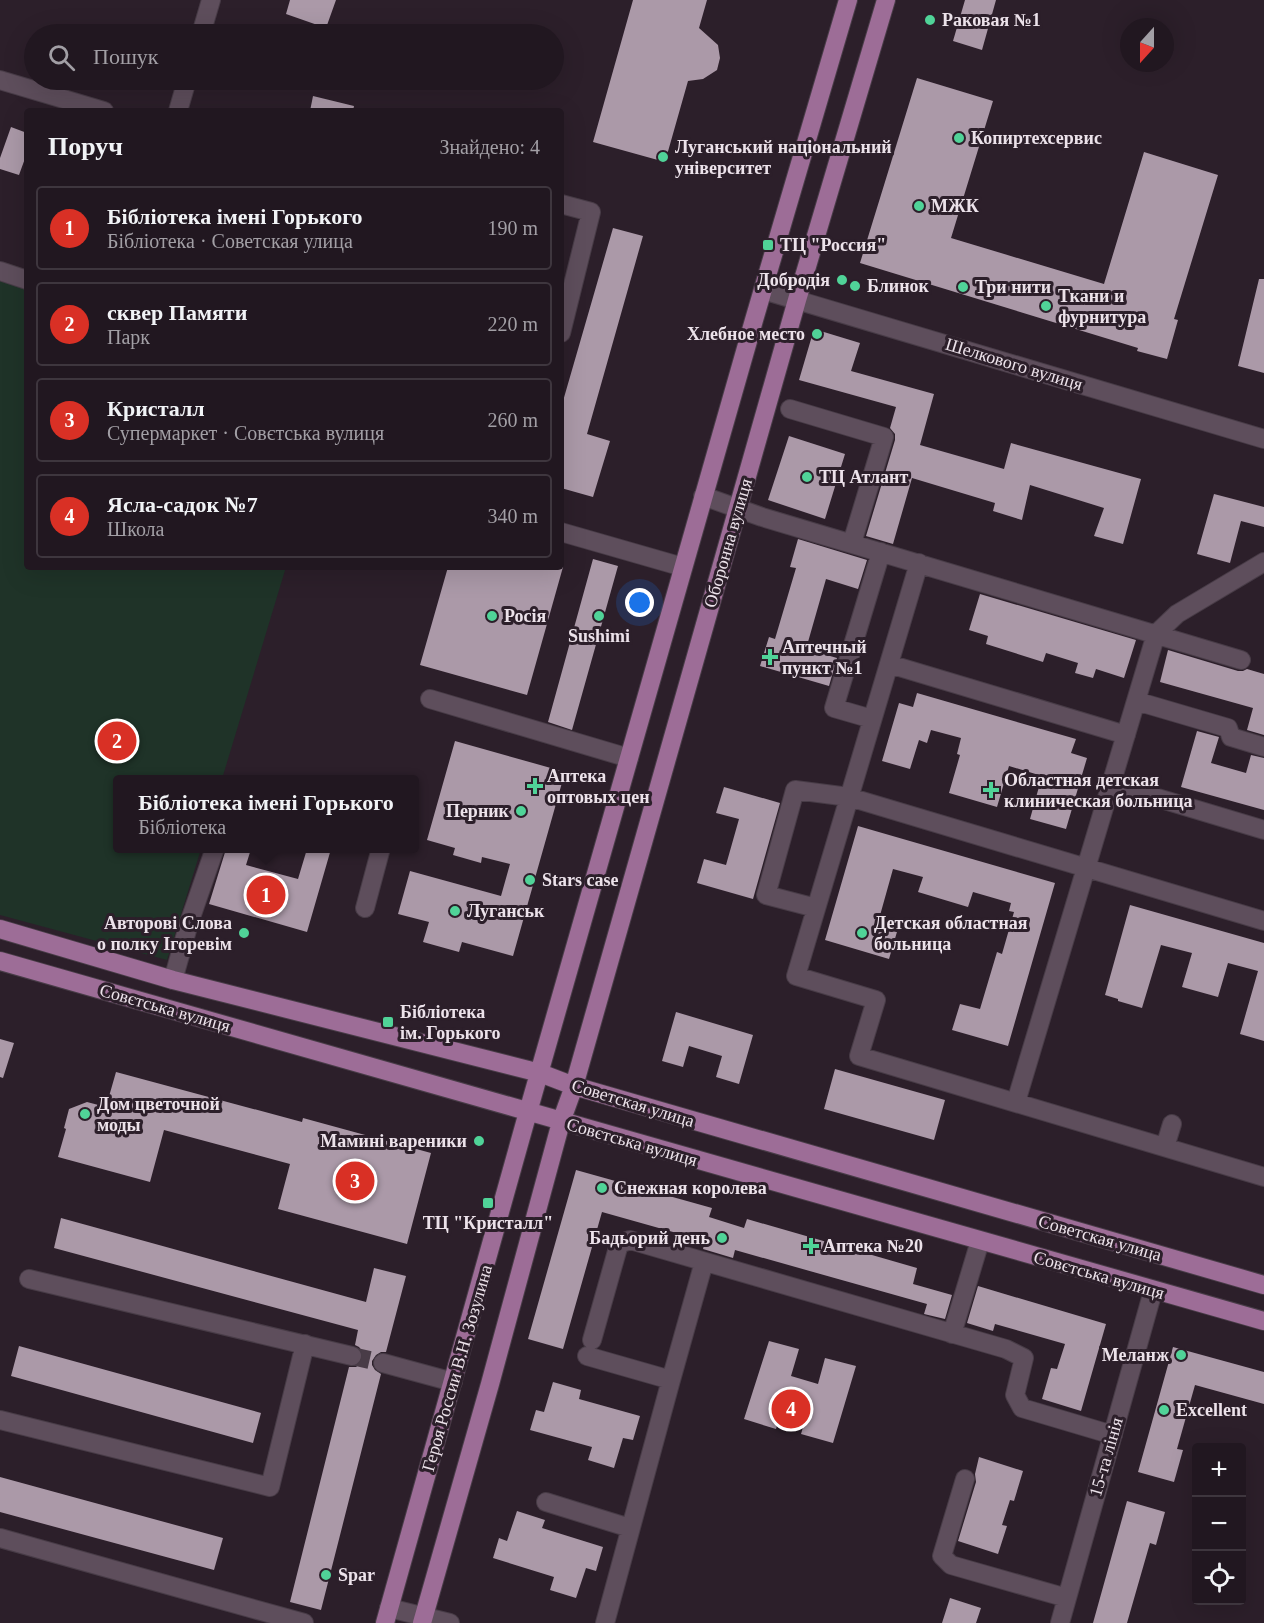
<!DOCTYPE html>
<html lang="uk">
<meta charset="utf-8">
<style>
body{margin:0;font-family:"Times New Roman",serif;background:#292029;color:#f1f3f6}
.controls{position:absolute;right:18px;bottom:18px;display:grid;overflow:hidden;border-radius:6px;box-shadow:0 6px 24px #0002}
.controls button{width:54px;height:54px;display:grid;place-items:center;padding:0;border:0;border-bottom:2px solid #3e363e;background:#211720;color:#f1f3f6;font:30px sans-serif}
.compass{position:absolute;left:1120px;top:18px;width:54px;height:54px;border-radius:50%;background:#211720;box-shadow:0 6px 24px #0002;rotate:201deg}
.you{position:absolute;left:640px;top:603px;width:21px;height:21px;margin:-15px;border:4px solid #fff;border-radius:50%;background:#1a73e8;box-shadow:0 0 0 9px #1a73e833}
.badge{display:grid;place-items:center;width:39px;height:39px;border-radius:50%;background:#d93025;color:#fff;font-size:20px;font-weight:700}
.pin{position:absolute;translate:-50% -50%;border:3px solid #fff;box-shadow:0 2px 6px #0006}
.popup{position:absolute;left:113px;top:775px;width:306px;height:78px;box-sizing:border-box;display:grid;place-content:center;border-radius:6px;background:#211720;filter:drop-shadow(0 2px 4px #0005);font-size:20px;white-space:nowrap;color:#a29fa5}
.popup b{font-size:22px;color:#f1f3f6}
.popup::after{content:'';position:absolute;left:50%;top:100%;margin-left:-12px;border:12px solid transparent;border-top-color:#211720}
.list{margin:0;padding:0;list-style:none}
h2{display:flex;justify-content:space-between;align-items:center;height:78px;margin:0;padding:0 24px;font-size:26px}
h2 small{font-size:20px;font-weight:400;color:#a29fa5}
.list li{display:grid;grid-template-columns:39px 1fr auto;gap:18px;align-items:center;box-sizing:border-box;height:84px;margin:0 12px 12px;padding:0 12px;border:2px solid #3e363e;border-radius:6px}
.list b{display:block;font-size:22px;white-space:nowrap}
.list p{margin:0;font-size:20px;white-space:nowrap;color:#a29fa5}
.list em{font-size:20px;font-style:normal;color:#a29fa5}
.icon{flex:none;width:33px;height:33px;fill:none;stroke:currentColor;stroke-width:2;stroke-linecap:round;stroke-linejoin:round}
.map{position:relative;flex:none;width:1264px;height:1623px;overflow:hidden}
.search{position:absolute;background:#211720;box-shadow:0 6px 24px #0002;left:24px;top:24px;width:540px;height:66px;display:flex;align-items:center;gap:15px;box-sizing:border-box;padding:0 21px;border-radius:33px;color:#a29fa5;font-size:22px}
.panel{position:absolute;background:#211720;box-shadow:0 6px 24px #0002;left:24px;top:108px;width:540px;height:462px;border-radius:6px}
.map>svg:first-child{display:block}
.green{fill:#1f3328}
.building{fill:#ab99a8}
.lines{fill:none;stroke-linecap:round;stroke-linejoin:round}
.minor-tunnel{stroke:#493c47;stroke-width:18;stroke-dasharray:18 9;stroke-linecap:butt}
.minor-casing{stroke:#483c47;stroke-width:20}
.major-casing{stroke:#483c47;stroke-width:20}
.minor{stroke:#5e4e5c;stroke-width:18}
.major{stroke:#9d6d97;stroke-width:18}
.poi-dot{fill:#50d398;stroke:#2c1f2a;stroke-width:2}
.labels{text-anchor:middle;stroke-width:6;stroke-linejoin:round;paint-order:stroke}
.poi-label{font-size:18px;font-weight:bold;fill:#ece2ea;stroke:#2c1f2a;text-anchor:start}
.street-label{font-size:18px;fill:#ece2ea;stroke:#2c1f2a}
</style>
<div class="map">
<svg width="1264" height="1623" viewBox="0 0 1264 1623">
<rect width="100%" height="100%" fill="#2c1f2a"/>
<path class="green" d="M0,273l27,11v283h259l-64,212 -104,1v68l83,1 -34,111 -167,-45z"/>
<path class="building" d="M290,0h46l-10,28 -40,-14z
M633,0h74l-8,28 19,17 2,13 -3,12 -14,9 -15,2 -23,81 -72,-20z
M965,0h31l-14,50 -29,-9z
M917,78l76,23 -42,137 153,46 40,-132 74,23 -44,144 4,1 -11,39 -30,-8 1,-3 -278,-85z
M313,96l41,10 -1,5h-43z
M11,127l16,6v20l-8,22 -19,-6v-11z
M613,228l30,8 -56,198 23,7 -17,56 -32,-9v-80z
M1259,279h5v94l-26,-7z
M814,329l46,14 -9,28 83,23 -14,51 84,24 7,-26 130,36 -18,65 -29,-8 10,-28 -74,-23 -8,35 -29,-9 2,-8 -83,-25 -19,66 -27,-8 29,-96v-6l-5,-6 6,-21 -97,-27z
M789,436l56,18 -20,65 -57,-19z
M1214,494l50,13v20l-23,-6 -11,42 -33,-9z
M798,539l69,21 -9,29 -32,-10 -20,70 31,9 -8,28 -69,-20 9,-29 6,2 21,-71 -6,-1z
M593,559l25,7 -46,164 -24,-8z
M448,567h115l-36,128 -107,-30z
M980,594l156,46 -12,38 -28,-9 -3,9 -18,-5 3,-10 -32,-10 -3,9 -57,-18 2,-8 -19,-6z
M1168,650l70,21h5l4,-2 17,5v61l-17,-5 6,-22 -93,-26z
M917,693l159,46 -5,14 16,5 -21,71 -36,-10 12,-43 -33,-10 -12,41 -48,-14 11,-38 -3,-1 4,-16 -30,-8 -4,13 -8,-3 -9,29 -28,-8 17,-58 14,4z
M1197,731l22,6 -8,26 35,10 5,-18 13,3v52l-83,-23z
M455,741l110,31 -52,184 -51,-14 -3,10 -36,-10 6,-20 -31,-8 12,-43 91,25 9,-32 -28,-7 -1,6 -28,-8 2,-7 -28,-8z
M724,787l56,16 -27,96 -56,-16 7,-24 22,6 13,-46 -23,-6z
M858,826l197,57 -47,163 -56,-16 8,-26 20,5 17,-57 5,2 12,-42 -5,-1 2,-8 -38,-11 -5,15 -50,-15 5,-15 -30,-8 -14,50 20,6 -10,34 -64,-19z
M226,849h25l-5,16 52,14 9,-30h24l-24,83 -98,-28z
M1130,905l134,38v98l-24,-7 18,-63 -30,-8 -10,34 -36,-10 10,-34 -31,-8 -19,63 -24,-7v-2l-13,-4z
M676,1012l77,23 -14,49 -23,-7 6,-21 -33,-10 -6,21 -21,-6z
M0,1039l14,4 -11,35 -3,-1z
M835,1069l110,31 -11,40 -110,-31z
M116,1072l186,50 1,-4 128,35 -24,91 -129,-35 12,-45 -126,-34 -14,52 -92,-25 8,-28 -2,-1 5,-19 18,-7 19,5z
M576,1170l136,38 -3,9 35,11 3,-9 170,49 -4,16 39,11 -7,24 -21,-5 3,-10 -192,-54 -2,8 -30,-9 2,-8 -103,-29 -39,137 -35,-10z
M61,1218l305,84 8,-34 32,8 -20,76h-5l-5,3 -4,6v4l3,5 6,4 -60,236 -31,-8 59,-235h7l5,-4 2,-4v-7l-4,-5 -4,-2 3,-15 -304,-82z
M978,1286l128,38 -25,87 -39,-12 9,-31 6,1 8,-25 -70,-20 -2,7 -26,-8z
M769,1341l30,8 -8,27 27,8 7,-26 31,8 -23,77 -32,-9 8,-27 -24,-7 -9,29 -32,-10z
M19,1346l242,67 -8,30 -242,-67z
M1173,1347l91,25v32l-69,-19 -18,64 6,1 -9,32 -36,-10z
M553,1382l28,8 -2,9 61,17 -7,24 -10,-2 -9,30 -26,-8 4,-13 -62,-17 6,-20 8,2z
M979,1457l44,14 -9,30 -4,-1 -8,25 5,1 -9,28 -40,-13 18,-59 -1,-8z
M0,1477l223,61 -9,32 -214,-58z
M1127,1501l38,11 -9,33 -6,-2 -23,80h-34z
M517,1511l28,9 -3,8 61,19 -7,24 -10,-3 -10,30 -26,-8 4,-13 -61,-19 6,-20 8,3z
M950,1598l31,10 -5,15h-34z"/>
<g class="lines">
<path class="minor-tunnel" d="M352,1356l31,7"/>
<defs>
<path id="minor" d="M201,34l10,-34
M0,80l104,31
M178,111l9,-31
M561,204l30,8 -30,121
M0,271l27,9
M763,290l501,149
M790,409l94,28 -32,106
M703,496l59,21 479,143
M561,532l122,35
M919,563l-123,413 80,24 -17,56 405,121
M889,664l237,71
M430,699l199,59
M1136,701l92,27 3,9 33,10
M872,719l-38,-11 47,-156
M1111,784l153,46
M365,908l16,-60
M816,908l-50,-13 29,-105 54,7 415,124
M173,980l16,-57 26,-75
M1016,1102l140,-468 21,-20 87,-52
M1165,1147l7,-23
M29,1279l323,77
M952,1334l28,-93
M592,1340l27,-96 11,-4 376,109 18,9 -9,37 7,13 91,27
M587,1356l84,24 -66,243
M383,1363l70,19
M671,1380l33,-118
M0,1420l270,67 35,-143
M965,1479l-23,77 9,9 116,33
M546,1502l84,26
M0,1538l304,85
M389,1608l61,15
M1060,1623l93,-332"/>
<path id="major" d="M0,929l173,51 367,93 34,13 690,199
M0,961l1264,360
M385,1623l143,-511 226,-792 94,-320
M422,1623l68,-239 71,-262 13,-36 223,-786 89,-300"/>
</defs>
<use href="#minor" class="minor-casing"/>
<use href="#major" class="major-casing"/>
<use href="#minor" class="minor"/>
<use href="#major" class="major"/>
</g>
<g class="poi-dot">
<circle cx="930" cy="20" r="6"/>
<circle cx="959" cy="138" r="6"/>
<circle cx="663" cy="157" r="6"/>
<circle cx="919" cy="206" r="6"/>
<rect x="762" y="239" width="12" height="12" rx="3"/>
<circle cx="842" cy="280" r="6"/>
<circle cx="855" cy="286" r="6"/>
<circle cx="963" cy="287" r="6"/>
<circle cx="1046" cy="306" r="6"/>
<circle cx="817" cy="334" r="6"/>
<circle cx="807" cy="477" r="6"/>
<circle cx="492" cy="616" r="6"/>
<circle cx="599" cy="616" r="6"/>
<path d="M767 648h6v6h6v6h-6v6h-6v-6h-6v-6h6z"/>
<path d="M532 777h6v6h6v6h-6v6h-6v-6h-6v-6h6z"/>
<path d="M988 781h6v6h6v6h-6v6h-6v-6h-6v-6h6z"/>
<circle cx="521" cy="811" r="6"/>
<circle cx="530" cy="880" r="6"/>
<circle cx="455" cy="911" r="6"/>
<circle cx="244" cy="933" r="6"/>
<circle cx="862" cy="933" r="6"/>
<rect x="382" y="1016" width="12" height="12" rx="3"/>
<circle cx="85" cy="1114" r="6"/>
<circle cx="479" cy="1141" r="6"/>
<circle cx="602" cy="1188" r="6"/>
<rect x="482" y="1197" width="12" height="12" rx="3"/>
<circle cx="722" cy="1238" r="6"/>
<path d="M808 1237h6v6h6v6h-6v6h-6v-6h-6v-6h6z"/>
<circle cx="1181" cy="1355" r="6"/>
<circle cx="1164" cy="1410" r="6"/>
<circle cx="326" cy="1575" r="6"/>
</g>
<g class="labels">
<g class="poi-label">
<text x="942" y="26">Раковая №1</text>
<text x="971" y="144">Копиртехсервис</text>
<text x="675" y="153">Луганський національний<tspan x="675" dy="21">університет</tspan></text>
<text x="931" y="212">МЖК</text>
<text x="780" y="251">ТЦ "Россия"</text>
<text x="830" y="286" text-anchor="end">Добродія</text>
<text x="867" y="292">Блинок</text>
<text x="975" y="293">Три нити</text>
<text x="1058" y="302">Ткани и<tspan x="1058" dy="21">фурнитура</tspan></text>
<text x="805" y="340" text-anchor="end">Хлебное место</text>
<text x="819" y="483">ТЦ Атлант</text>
<text x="504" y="622">Росія</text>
<text x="599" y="642" text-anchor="middle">Sushimi</text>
<text x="782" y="653">Аптечный<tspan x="782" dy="21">пункт №1</tspan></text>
<text x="547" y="782">Аптека<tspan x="547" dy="21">оптовых цен</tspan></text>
<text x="1004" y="786">Областная детская<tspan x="1004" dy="21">клиническая больница</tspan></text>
<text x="509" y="817" text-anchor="end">Перник</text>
<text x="542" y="886">Stars case</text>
<text x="467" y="917">Луганськ</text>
<text x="232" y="929" text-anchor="end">Авторові Слова<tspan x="232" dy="21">о полку Ігоревім</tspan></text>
<text x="874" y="929">Детская областная<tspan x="874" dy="21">больница</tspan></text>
<text x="400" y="1018">Бібліотека<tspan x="400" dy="21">ім. Горького</tspan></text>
<text x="97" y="1110">Дом цветочной<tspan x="97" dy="21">моды</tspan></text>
<text x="467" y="1147" text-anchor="end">Мамині вареники</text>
<text x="614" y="1194">Снежная королева</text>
<text x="488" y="1229" text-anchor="middle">ТЦ "Кристалл"</text>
<text x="710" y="1244" text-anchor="end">Бадьорий день</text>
<text x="823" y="1252">Аптека №20</text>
<text x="1169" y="1361" text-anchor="end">Меланж</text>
<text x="1176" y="1416">Excellent</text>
<text x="338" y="1581">Spar</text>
</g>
<g class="street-label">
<text transform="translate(1014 364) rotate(17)" y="6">Шелкового вулиця</text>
<text transform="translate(728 543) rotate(-74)" y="6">Оборонна вулиця</text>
<text transform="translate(165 1008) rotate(16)" y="6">Совєтська вулиця</text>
<text transform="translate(633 1103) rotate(17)" y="6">Советская улица</text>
<text transform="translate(632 1142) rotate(16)" y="6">Совєтська вулиця</text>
<text transform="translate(1100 1238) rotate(16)" y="6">Советская улица</text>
<text transform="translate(1099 1275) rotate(16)" y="6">Совєтська вулиця</text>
<text transform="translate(457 1368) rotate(-74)" y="6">Героя России В.Н. Зозулина</text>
<text transform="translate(1106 1457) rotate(-74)" y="6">15-та лінія</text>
</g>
</g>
</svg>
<div class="controls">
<button>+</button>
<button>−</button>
<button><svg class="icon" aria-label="locate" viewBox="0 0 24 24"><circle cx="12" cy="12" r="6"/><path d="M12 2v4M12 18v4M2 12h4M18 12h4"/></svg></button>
</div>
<svg class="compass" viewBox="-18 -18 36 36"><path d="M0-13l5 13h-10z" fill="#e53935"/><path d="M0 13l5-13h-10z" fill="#a29fa5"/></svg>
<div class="you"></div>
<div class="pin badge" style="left:266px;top:895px">1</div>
<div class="popup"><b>Бібліотека імені Горького</b>Бібліотека</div>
<div class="pin badge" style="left:117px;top:741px">2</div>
<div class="pin badge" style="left:355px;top:1181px">3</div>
<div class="pin badge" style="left:791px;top:1409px">4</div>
<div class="search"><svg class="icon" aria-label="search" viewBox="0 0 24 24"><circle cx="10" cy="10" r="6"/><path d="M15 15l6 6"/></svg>Пошук</div>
<section class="panel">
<h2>Поруч<small>Знайдено: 4</small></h2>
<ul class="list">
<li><span class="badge">1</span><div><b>Бібліотека імені Горького</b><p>Бібліотека · Советская улица</p></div><em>190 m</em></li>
<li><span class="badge">2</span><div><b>сквер Памяти</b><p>Парк</p></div><em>220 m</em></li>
<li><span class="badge">3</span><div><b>Кристалл</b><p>Супермаркет · Совєтська вулиця</p></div><em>260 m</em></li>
<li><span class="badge">4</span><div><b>Ясла-садок №7</b><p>Школа</p></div><em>340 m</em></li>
</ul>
</section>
</div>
